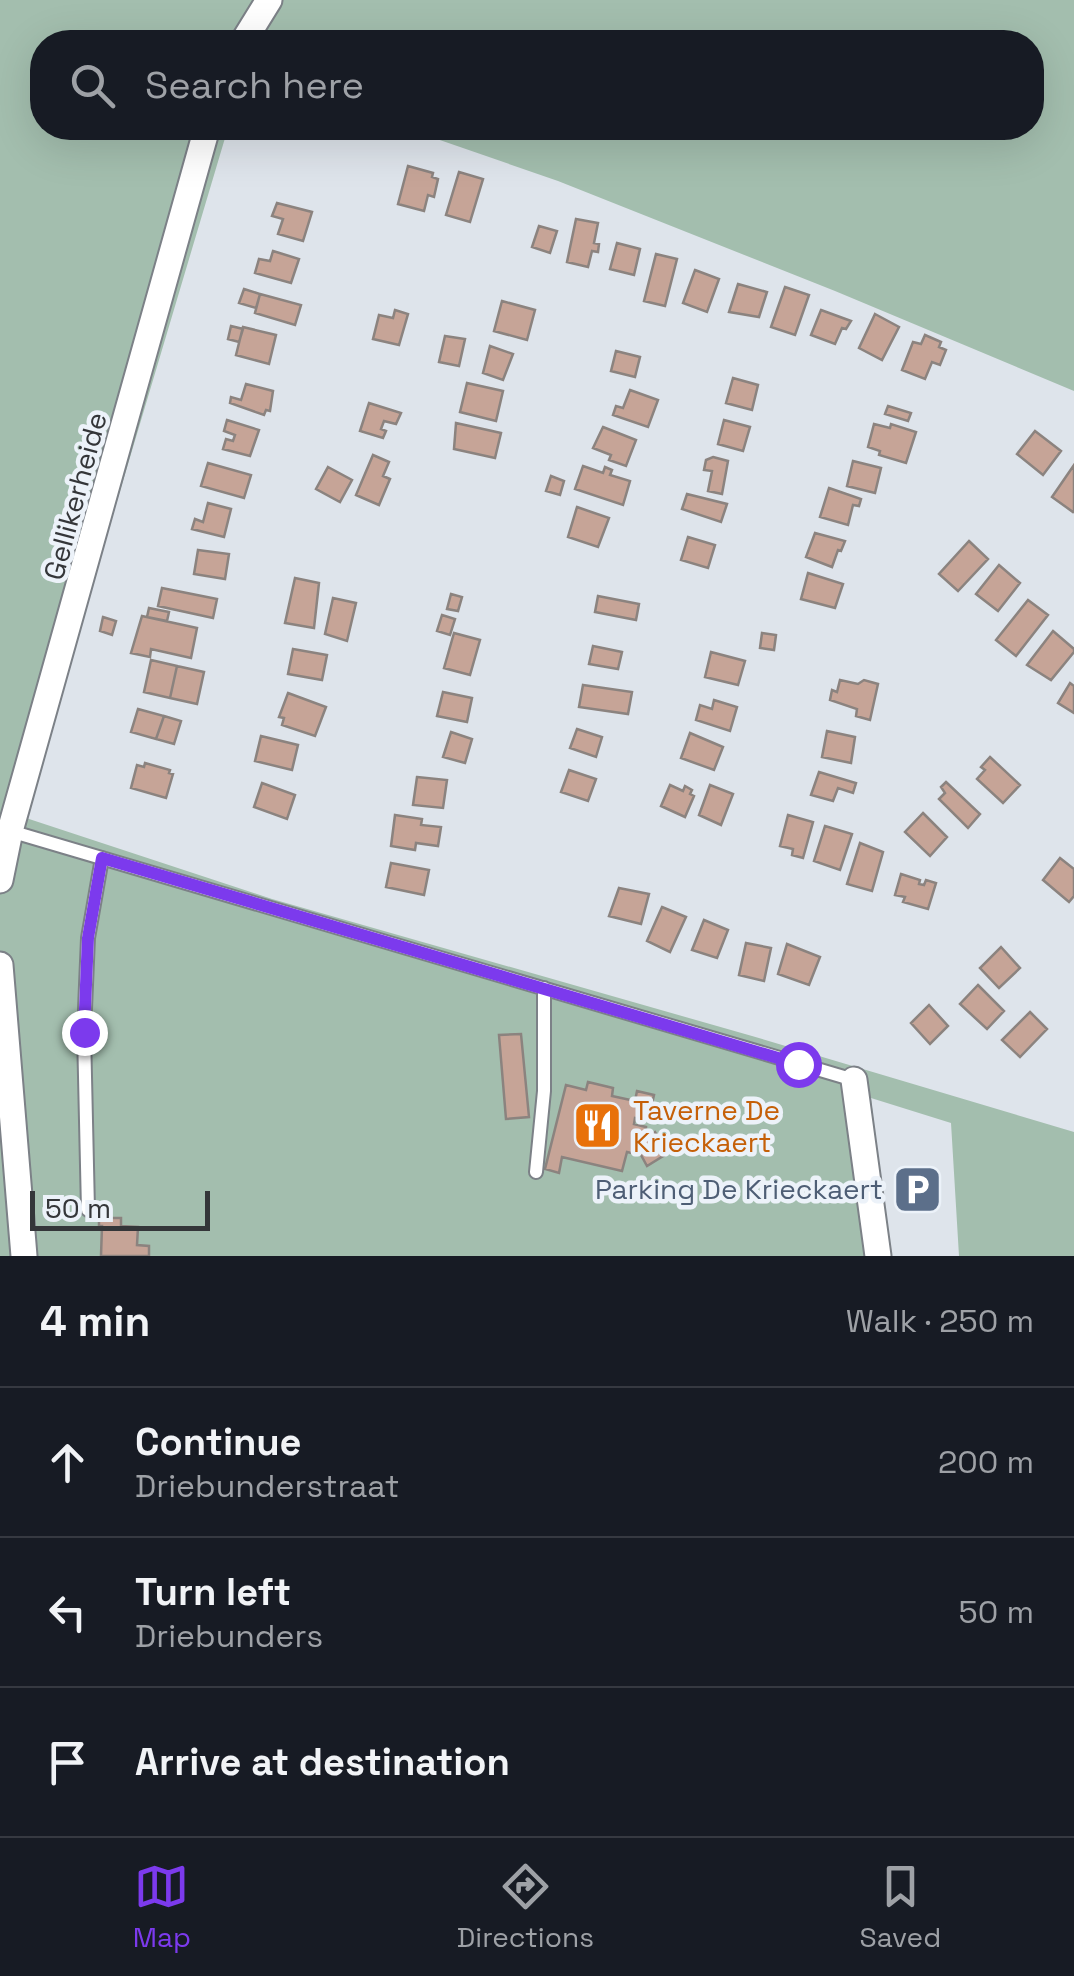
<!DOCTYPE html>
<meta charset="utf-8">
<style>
body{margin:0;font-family:"Space Grotesk",sans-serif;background:#242831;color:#f1f3f6}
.scale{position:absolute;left:30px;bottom:25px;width:180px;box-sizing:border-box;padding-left:10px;border:5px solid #343639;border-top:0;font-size:28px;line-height:35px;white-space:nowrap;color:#343639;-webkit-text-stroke:8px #ecf2f9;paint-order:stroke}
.stop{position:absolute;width:30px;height:30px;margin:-22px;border:8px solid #7c3aed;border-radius:50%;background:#fff}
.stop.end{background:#7c3aed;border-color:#fff;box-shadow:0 2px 10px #0008}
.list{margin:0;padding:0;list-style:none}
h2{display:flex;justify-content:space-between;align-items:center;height:130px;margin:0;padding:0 40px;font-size:42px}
h2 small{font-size:32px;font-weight:400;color:#9ea1a6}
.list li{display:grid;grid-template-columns:65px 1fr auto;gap:30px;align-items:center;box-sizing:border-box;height:150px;padding:0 40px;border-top:2px solid #363941}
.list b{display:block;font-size:38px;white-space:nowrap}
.list p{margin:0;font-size:32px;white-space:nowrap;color:#9ea1a6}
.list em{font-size:32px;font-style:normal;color:#9ea1a6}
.icon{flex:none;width:55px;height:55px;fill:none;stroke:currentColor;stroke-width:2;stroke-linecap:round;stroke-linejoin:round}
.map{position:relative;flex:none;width:1074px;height:1256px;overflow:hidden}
.search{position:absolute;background:#171b24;box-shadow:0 10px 40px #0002;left:30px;right:30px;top:30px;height:110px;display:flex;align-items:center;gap:25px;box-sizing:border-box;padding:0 35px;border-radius:40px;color:#9ea1a6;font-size:38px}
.sheet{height:580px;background:#171b24}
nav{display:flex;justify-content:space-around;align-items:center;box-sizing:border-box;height:140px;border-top:2px solid #363941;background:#171b24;font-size:28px;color:#9ea1a6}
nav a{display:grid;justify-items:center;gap:5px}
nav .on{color:#7c3aed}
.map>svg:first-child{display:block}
.green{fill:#a3beae}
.building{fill:#c6a497;stroke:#8b837f;stroke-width:2.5}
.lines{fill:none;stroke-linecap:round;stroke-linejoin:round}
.service-casing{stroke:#7c8187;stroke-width:16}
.minor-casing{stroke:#7c8187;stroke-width:29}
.service{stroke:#fff;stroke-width:12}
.minor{stroke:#fff;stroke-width:25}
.route{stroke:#7c3aed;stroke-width:12}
.labels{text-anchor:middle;stroke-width:9;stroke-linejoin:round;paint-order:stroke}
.street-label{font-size:28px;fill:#343639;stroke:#ecf2f9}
.food-label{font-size:28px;fill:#c56008;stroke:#ecf2f9;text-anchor:start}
.service-label{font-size:28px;fill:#4e5e75;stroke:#ecf2f9;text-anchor:end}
</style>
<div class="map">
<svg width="1074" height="1256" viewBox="0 0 1074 1256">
<rect width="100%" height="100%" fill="#dee4eb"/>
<path class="green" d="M0,0h1074v391l-239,-100 -277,-110 -153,-53h627v-86h-990v86h186l-205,689 249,82 480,137 322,96v124h-115l-8,-133 -80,-25 17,158h-888z"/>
<path class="building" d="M408,166l25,7 -1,4 6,2 -4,18 -6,-2 -4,16 -26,-7z
M459,172l24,7 -13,43 -24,-7z
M277,203l35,9 -9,29 -25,-7 5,-15 -11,-3z
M576,219l22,4 -4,20 5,1 -1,8 -6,-1 -4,16 -21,-5z
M539,226l18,5 -7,22 -18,-6z
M617,243l23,6 -6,26 -24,-6z
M273,251l26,8 -8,24 -36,-10 4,-14 11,2z
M656,254l21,5 -12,47 -21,-5z
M695,270l24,9 -12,33 -24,-9z
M738,284l29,8 -8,25 -30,-5z
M785,287l24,8 -14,40 -24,-8z
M244,289l16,5 -4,14 -17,-5z
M260,294l41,11 -6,20 -40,-12z
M502,301l33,9 -8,30 -33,-9z
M395,310l13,4 -9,31 -26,-6 6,-24 14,3z
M821,310l30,11 -5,8 -4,-1 -7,16 -24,-9z
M875,314l24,13 -17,33 -23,-12z
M231,326l12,3 -4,13 -11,-3z
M243,327l33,8 -7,29 -33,-9z
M925,335l16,7 -2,5 7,3 -6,15 -8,-3 -7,17 -23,-9 11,-28 8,2z
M445,336l20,3 -6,27 -20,-4z
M490,346l23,8 -10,26 -20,-7z
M616,351l24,6 -5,20 -24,-6z
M733,378l25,7 -6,25 -26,-7z
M467,383l36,8 -7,30 -36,-9z
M246,384l27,7 -3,20 -4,-1 -2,5 -34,-12 1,-6 10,3z
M630,390l28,10 -10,27 -35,-12 3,-9 7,2z
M369,403l32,10 -5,11 -12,-3 -3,8 5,2 -3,7 -23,-7z
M888,406l23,7 -3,8 -23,-7z
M227,420l32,10 -9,26 -27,-7 3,-10 7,2 2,-6 -11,-4z
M724,420l26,7 -7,24 -25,-7z
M456,423l45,10 -6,25 -41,-9z
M874,424l16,4 1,-4 25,8 -10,31 -27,-8 1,-4 -12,-4z
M603,427l33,13 -10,26 -17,-6 2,-5 -18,-7z
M1035,431l26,20 -18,24 -26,-21z
M373,455l16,7 -6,14 7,3 -11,26 -23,-10z
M713,457l15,4 -6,33 -14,-3 4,-20 -8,-1 2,-10z
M853,461l28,7 -6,25 -28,-7z
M208,463l43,12 -7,23 -43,-12z
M1074,465v46l-1,1 -21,-15z
M583,466l20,7 2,-6 7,3 -2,5 20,6 -7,24 -48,-16z
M328,467l24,13 -12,22 -24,-13z
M551,476l13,5 -4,14 -14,-4z
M829,488l32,11 -2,7 -6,-1 -5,20 -28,-8z
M687,494l40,10 -6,18 -39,-13z
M208,503l23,6 -7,28 -32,-8 3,-10 8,3z
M577,507l32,11 -11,29 -30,-10z
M815,533l30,8 -4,10 -3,-1 -6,17 -26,-10z
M688,537l27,8 -7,23 -27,-8z
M969,541l19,18 -30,32 -19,-17z
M198,550l31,4 -4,25 -31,-5z
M999,565l21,18 -22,28 -22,-17z
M808,573l35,11 -8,24 -34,-9z
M295,578l24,5 -5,45 -29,-5z
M162,588l55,11 -4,19 -55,-12z
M451,594l11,3 -4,14 -11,-2z
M598,596l41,8 -3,16 -41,-8z
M333,598l23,5 -9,38 -22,-7z
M1028,600l20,15 -32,41 -20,-16z
M149,608l20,4 -2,9 -20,-4z
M442,615l13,4 -5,16 -13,-4z
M142,616l55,12 -6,30 -40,-9 -1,8 -19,-4z
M103,617l13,4 -4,14 -12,-4z
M1053,631l21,18v3l-23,28 -24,-15z
M454,633l26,7 -10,35 -26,-7z
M762,633l14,2 -2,15 -14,-2z
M593,646l29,6 -4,17 -29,-5z
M293,649l34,6 -5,25 -34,-6z
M711,652l34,9 -7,24 -33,-8z
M151,660l26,6 -7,32 -26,-6z
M177,666l27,6 -7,32 -27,-6z
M840,680l18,4 6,-4 14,4 -8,36 -14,-4 1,-7 -27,-9 2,-10 5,2z
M1070,683l4,3v27l-16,-10z
M583,685l49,7 -4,22 -49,-7z
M443,692l29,6 -5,24 -30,-6z
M288,693l38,14 -11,29 -33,-11 2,-7 -5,-1z
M714,700l23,7 -7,24 -34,-11 4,-15 12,4z
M138,709l26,7 -8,23 -25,-7z
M164,716l17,5 -7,23 -18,-5z
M577,729l25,8 -6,20 -26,-9z
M827,731l28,6 -4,26 -29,-6z
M451,732l21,7 -7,24 -22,-6z
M690,733l33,14 -9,23 -33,-12z
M261,736l37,9 -6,25 -37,-9z
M990,757l30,28 -17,18 -26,-24 8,-9 -4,-3z
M145,763l25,7 -1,3 4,1 -7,24 -35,-10 6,-23 7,2z
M569,770l27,9 -8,22 -27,-9z
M819,772l37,11 -3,10 -15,-5 -5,13 -22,-6z
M417,777l30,3 -4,28 -30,-3z
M946,782l34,32 -12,14 -29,-29 6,-6 -4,-6z
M262,783l33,12 -8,24 -33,-12z
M670,785l13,6 2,-5 7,4 -2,4 4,2 -9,21 -24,-11z
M710,785l23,9 -12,31 -22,-10z
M923,813l24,24 -17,19 -25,-24z
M395,815l27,4 -1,6 20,2 -3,19 -22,-3 -1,7 -24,-4z
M788,815l25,7 -10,36 -11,-3 1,-6 -13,-3z
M825,826l27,8 -12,36 -26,-9z
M860,843l23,9 -11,39 -25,-7z
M1060,858l14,11v27l-5,6 -26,-22z
M391,863l38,7 -5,25 -38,-8z
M901,874l19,6 -1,4 5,1 2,-5 10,3 -8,26 -25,-7 2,-5 -10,-2z
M619,888l30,6 -8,30 -32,-8z
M662,907l24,10 -16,35 -23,-11z
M704,920l24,10 -11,28 -25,-8z
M746,943l25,5 -7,33 -25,-6z
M787,944l33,13 -11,28 -31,-11z
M1001,947l19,21 -21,20 -19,-20z
M978,985l26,26 -17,18 -27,-25z
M929,1005l19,21 -18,18 -19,-21z
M1030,1012l17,17 -27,28 -18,-17z
M521,1034l8,83 -23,2 -7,-84z
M588,1082l25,6 -1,8 23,5 2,-10 17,4 -6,26 -13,-3 -1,6 12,3 -1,13 10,-8 13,21 -21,13 -6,-11 -14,-3 -5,19 -60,-14 -3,16 -14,-4 21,-84 20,5z
M99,1218h22v8l17,1 -1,18 12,1v10h-48l1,-30h-3z"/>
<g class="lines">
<defs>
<path id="service" d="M10,831l844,249
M536,1172l8,-81v-103
M88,1210l-4,-178 4,-94 14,-80"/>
<path id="minor" d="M243,42l26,-42
M0,880l10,-49 197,-703
M0,965l24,291
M854,1080l24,176"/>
</defs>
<use href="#service" class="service-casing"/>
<use href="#minor" class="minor-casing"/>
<use href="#service" class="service"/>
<use href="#minor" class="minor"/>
</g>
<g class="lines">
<path class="route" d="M84,1032l4,-94 14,-80 696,206"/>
</g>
<defs>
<symbol id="restaurant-square" viewBox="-11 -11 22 22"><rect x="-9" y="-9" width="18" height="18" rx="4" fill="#e8710a" stroke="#ecf2f9"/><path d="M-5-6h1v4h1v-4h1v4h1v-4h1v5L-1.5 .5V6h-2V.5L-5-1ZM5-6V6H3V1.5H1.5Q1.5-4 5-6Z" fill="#fff"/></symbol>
<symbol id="parking-square" viewBox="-11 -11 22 22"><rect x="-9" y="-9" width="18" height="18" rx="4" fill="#5c6f8a" stroke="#ecf2f9"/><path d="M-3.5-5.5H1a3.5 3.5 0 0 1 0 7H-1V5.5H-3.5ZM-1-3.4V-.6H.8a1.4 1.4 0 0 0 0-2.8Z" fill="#fff"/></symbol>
</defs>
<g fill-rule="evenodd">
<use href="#restaurant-square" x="570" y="1098" width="55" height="55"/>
<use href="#parking-square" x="890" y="1162" width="55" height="55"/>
</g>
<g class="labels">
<g class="street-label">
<text transform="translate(75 496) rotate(-75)" y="10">Gellikerheide</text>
</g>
<g class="food-label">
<text x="633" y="1120">Taverne De<tspan x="633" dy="32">Krieckaert</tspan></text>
</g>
<g class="service-label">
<text x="883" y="1199">Parking De Krieckaert</text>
</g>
</g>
</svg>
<div class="scale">50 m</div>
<div class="stop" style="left:798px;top:1064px"></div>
<div class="stop end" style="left:84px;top:1032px"></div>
<div class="search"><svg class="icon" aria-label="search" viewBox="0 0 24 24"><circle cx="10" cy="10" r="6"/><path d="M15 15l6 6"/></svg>Search here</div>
</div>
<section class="sheet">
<h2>4 min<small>Walk · 250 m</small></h2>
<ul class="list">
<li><svg class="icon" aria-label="ahead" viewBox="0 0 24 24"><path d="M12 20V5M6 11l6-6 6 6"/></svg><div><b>Continue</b><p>Driebunderstraat</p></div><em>200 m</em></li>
<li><svg class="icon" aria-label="left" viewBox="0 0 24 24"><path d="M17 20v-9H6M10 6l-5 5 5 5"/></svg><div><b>Turn left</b><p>Driebunders</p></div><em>50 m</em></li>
<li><svg class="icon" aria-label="arrive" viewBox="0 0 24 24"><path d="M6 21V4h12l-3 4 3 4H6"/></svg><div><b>Arrive at destination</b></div></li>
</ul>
</section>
<nav>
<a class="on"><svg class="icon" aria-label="map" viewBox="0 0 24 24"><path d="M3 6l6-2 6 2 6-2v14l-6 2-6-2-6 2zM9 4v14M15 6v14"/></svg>Map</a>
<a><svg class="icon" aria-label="directions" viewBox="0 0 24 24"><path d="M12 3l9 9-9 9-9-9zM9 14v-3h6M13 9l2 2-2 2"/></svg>Directions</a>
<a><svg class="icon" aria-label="saved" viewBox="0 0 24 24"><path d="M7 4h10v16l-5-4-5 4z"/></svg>Saved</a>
</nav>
